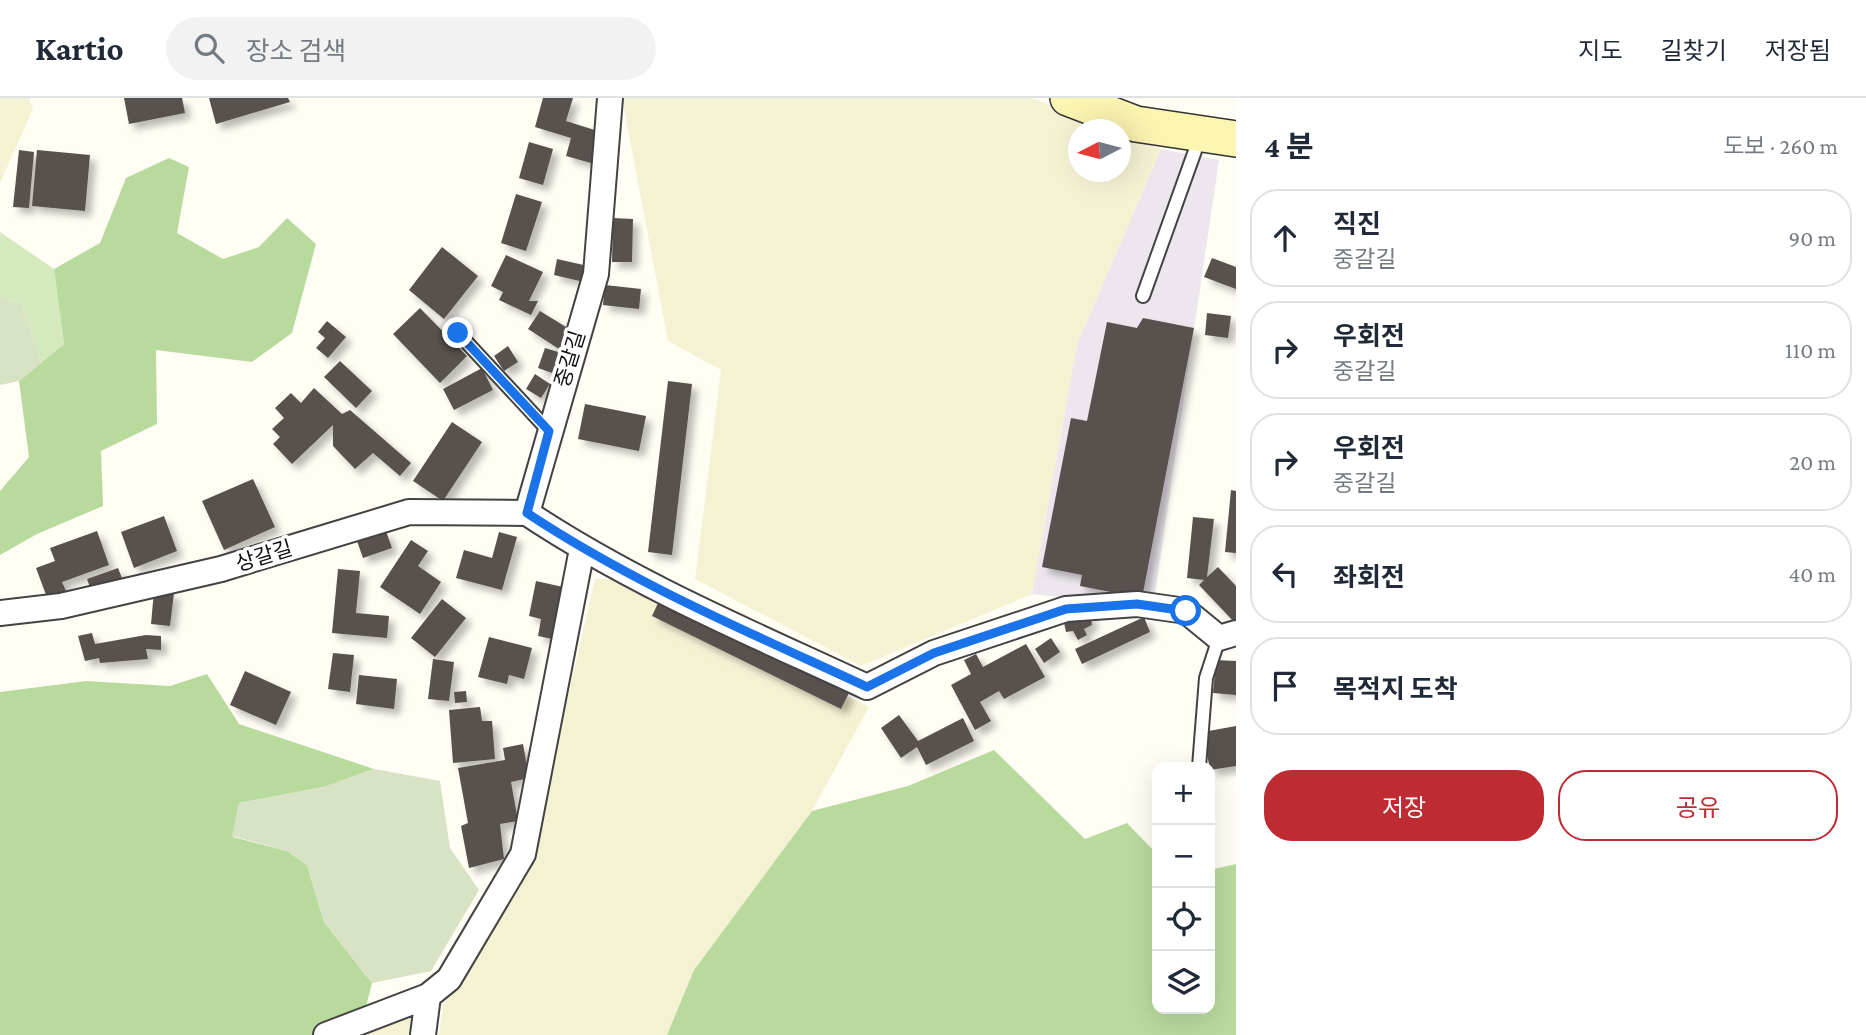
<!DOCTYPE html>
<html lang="ko">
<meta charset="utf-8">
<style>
body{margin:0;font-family:"Crimson Pro","Noto Sans KR",serif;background:#f2f2f3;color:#1f2937}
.controls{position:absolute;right:21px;bottom:21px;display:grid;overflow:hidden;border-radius:14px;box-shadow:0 7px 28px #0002}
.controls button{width:63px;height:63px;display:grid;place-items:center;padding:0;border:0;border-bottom:2px solid #e0e1e3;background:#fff;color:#1f2937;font:35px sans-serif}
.compass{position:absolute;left:1068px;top:21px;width:63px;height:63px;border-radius:50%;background:#fff;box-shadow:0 7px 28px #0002;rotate:264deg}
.stop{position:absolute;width:21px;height:21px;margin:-16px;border:5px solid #1a73e8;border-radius:50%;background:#fff}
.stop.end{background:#1a73e8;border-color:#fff;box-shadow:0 2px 7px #0008}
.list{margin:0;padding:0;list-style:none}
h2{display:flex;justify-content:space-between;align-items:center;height:91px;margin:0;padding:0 28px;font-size:30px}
h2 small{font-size:23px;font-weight:400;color:#747a83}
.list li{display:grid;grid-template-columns:46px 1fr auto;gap:21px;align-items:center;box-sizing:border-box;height:98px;margin:0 14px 14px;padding:0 14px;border:2px solid #e0e1e3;border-radius:28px}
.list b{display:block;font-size:26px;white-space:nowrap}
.list p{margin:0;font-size:23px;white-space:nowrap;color:#747a83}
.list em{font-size:23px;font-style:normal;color:#747a83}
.actions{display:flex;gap:14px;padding:21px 28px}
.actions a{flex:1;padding:16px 0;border:2px solid #be2b32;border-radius:28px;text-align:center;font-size:24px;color:#be2b32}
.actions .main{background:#be2b32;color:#fff}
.icon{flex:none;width:38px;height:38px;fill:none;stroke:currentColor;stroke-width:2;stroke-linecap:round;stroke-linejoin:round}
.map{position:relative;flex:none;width:1236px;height:937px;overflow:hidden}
header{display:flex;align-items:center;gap:42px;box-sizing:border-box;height:98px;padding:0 35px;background:#fff;border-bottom:2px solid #e0e1e3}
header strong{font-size:33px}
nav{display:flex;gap:38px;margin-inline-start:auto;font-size:24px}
.search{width:490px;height:63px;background:#f2f2f3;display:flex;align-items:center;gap:18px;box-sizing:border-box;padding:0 24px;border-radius:38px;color:#747a83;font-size:26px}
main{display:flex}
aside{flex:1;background:#fff}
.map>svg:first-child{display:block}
.industrial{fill:#ede6ee}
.farmland{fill:#f5f2d4}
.green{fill:#d4e9bd}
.forest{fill:#b9da9d}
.cemetery{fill:#d8e2c4}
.building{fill:#59514d;filter:url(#shadow)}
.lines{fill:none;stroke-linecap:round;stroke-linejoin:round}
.lane-casing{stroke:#434343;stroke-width:16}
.street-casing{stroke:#434343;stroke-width:28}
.secondary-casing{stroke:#323232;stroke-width:38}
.lane{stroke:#fff;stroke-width:12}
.street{stroke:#fff;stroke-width:24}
.secondary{stroke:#fcf4b1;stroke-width:35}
.route{stroke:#1a73e8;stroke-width:9}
.labels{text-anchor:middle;stroke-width:7;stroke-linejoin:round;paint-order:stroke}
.street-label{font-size:21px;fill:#101010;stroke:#fff}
</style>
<header>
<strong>Kartio</strong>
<div class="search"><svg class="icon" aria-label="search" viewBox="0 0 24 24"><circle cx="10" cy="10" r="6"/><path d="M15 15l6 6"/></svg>장소 검색</div>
<nav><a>지도</a><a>길찾기</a><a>저장됨</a></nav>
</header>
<main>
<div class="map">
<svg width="1236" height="937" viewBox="0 0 1236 937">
<defs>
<filter id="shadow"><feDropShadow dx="6" dy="6" stdDeviation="3.5" flood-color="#0004"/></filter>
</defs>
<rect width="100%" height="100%" fill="#fffdf4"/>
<path class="industrial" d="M1161,51l58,11 -65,440h-71l-51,-6 45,-250z"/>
<path class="farmland" d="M0,0h29l4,11 -33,74z
M622,0h410l80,31 -34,1v42h42l1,-39 40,16 -84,195 -45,250 -171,72 -166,-87 26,-209 -53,-29z
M595,481h29l245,128 -57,104 -118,159 -27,65h-228l4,-29 88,-148z
M414,913l-4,24h-59z"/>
<path class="green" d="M0,134l54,37 10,75 -23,19 -19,-59 -22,-6z"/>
<path class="forest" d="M169,60l20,9 -12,66 46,26 36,-12 28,-29 29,26 -24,89 -40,29 -96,-12 1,74 -56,27 2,55 -66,28 -37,21v-64l29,-34 -10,-76 45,-37 -10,-75 46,-26 26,-65z
M207,576l32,50 135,45 -50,18 -85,16 -6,34 54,14 20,14 17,57 48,61 -7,28 -53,24h-312v-343l86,-11 84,5z
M994,652l91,89 42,-16 30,31v155h53v-139l26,-6v171h-569l27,-65 118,-159 96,-25z"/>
<path class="cemetery" d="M0,200l22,6 19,59 -22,18 -19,4z
M374,671l66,12 10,67 29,42 -48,81 -59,12 -48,-61 -17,-57 -20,-14 -55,-15 7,-33 85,-16z"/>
<path class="building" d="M124,0h58l3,15 -56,11z
M209,0h79l2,4 -74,22z
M543,0h30l-7,23 35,11 -10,31 -25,-7 5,-18 -36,-11z
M529,44l24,7 -10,36 -24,-7z
M19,52l15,2 -5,56 -16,-1z
M37,52l53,5 -5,56 -53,-5z
M516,96l26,8 -16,49 -25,-8z
M613,120l20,1 -1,43h-20z
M442,149l36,29 -34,43 -35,-29z
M506,157l37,17 -14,29h9l-7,14 -32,-15 4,-8 -12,-6z
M1212,160l24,9v22l-32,-12z
M557,161l31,7 -4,16 -30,-7z
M605,187l36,4 -2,20 -36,-4z
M420,210l47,48 -27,27 -47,-49z
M540,213l31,19 -12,19 -31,-20z
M1207,215l24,3 -3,22 -23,-3z
M1143,220l51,10 -52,270 -62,-12 2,-11 -40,-8 29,-149 16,3 20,-99 30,6z
M327,223l19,16 -18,21 -12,-10 9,-10 -7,-6z
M508,248l10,16 -14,9 -10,-15z
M545,250l20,6 -7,21 -20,-7z
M340,263l32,30 -16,17 -32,-31z
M482,270l11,22 -39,20 -11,-21z
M535,276l15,10 -9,14 -15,-9z
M668,283l24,3 -20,171 -24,-3z
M314,290l28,26 8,-4 61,53 -11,13 -27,-23 -18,16 -22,-23v-21l-41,39 -19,-20 7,-7 -8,-8 12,-11 -9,-10 16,-15 10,10z
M585,306l61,12 -7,35 -61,-12z
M452,324l30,20 -39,59 -30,-20z
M253,381l22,48 -51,23 -22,-49z
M1231,392l5,1v62l-11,-1z
M164,418l13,35 -43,17 -13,-36z
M1193,419l21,2 -7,58 11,-10 18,19v38l-37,-39 5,-5 -17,-2z
M97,433l12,34 -47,17 5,11 -19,7 -12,-32 19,-7 -5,-13z
M386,433l6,17 -29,10 -6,-17z
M499,434l18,5 -15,53 -46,-12 8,-28 28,8z
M411,442l17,11 -10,15 23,16 -21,32 -40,-27z
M118,470l4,10 -31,12 -4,-11z
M338,471l22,2 -4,42 33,3 -2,22 -55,-5z
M536,483l27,6 -11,52 -14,-3 3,-17 -12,-3z
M154,493l20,2 -4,33 -19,-2z
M442,501l24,19 -31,39 -24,-19z
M659,503l190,92 -8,16 -189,-93z
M1090,515l2,12 -8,4 3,6 -9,5 -5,-9 -7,1 -3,-14z
M1144,519l6,15 -68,32 -7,-15z
M92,535l3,11 51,-9 15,1v14l-15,-1 2,10 -48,4 -1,-5 -14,3 -7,-25z
M489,539l43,11 -8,31 -15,-4 -2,9 -29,-7z
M1051,540l9,14 -16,11 -9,-14z
M1026,546l19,33 -41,22 -5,-8 -19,11 11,19 -16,9 -24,-45 20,-11 -7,-14 12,-6 7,13z
M333,555l21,2 -4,37 -22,-3z
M433,561l21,3 -5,39 -21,-2z
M1216,562l20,1v34l-23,-2z
M245,573l46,21 -15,33 -46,-20z
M359,577l38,4 -3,30 -38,-5z
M466,593l1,11 -12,1 -1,-11z
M480,609l2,14h10l3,38 -42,4 -4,-53z
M899,617l19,26 45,-23 11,23 -48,24 -9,-18 -16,11 -20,-30z
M1236,628v40l-26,4 -7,-38z
M523,646l6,34 -18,4 7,39 -18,3 4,35 -35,9 -8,-42 7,-3 -10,-55 47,-8 -2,-12z"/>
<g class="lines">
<defs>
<path id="lane" d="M1143,198l58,-162
M458,235l91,98
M1199,669l7,-89 13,-40"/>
<path id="street" d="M610,0l-14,176 -69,239c107,71 224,120 340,174l67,-34 132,-44 71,-5 49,7 33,27 17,-5
M0,515l61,-7 160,-37 188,-57 118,1
M326,937l102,-39
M423,937l5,-39 21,-17 74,-125 59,-305"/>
<path id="secondary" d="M1068,0l68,26 100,15"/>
</defs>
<use href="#lane" class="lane-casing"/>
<use href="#street" class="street-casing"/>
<use href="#secondary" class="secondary-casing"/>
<use href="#lane" class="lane"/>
<use href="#street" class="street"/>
<use href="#secondary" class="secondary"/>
</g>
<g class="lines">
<path class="route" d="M458,235l91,98 -22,82c107,71 224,120 340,174l67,-34 132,-44 71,-5 49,7"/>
</g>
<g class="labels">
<g class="street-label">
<text transform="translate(570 261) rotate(-73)" y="7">중갈길</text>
<text transform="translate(264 458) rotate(-17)" y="7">상갈길</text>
</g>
</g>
</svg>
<div class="controls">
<button>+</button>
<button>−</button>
<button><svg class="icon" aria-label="locate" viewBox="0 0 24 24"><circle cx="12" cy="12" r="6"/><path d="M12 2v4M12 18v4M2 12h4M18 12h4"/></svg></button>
<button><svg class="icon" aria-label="layers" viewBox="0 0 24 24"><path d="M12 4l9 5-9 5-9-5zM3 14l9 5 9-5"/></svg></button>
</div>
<svg class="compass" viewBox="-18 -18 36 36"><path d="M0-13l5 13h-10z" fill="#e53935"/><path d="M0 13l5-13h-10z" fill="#747a83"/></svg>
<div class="stop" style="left:1186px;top:513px"></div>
<div class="stop end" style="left:458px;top:235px"></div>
</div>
<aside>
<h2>4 분<small>도보 · 260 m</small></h2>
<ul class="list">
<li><svg class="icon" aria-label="ahead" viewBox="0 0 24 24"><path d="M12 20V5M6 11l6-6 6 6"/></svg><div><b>직진</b><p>중갈길</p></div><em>90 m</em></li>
<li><svg class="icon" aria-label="right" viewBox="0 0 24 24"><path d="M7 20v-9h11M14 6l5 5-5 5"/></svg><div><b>우회전</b><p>중갈길</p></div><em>110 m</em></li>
<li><svg class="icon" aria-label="right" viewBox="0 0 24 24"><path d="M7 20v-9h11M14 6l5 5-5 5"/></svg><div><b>우회전</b><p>중갈길</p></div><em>20 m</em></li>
<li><svg class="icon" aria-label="left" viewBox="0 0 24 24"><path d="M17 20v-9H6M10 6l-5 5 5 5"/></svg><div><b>좌회전</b></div><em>40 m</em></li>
<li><svg class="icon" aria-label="arrive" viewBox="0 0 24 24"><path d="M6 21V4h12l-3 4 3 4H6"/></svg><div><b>목적지 도착</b></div></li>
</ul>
<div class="actions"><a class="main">저장</a><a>공유</a></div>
</aside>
</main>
